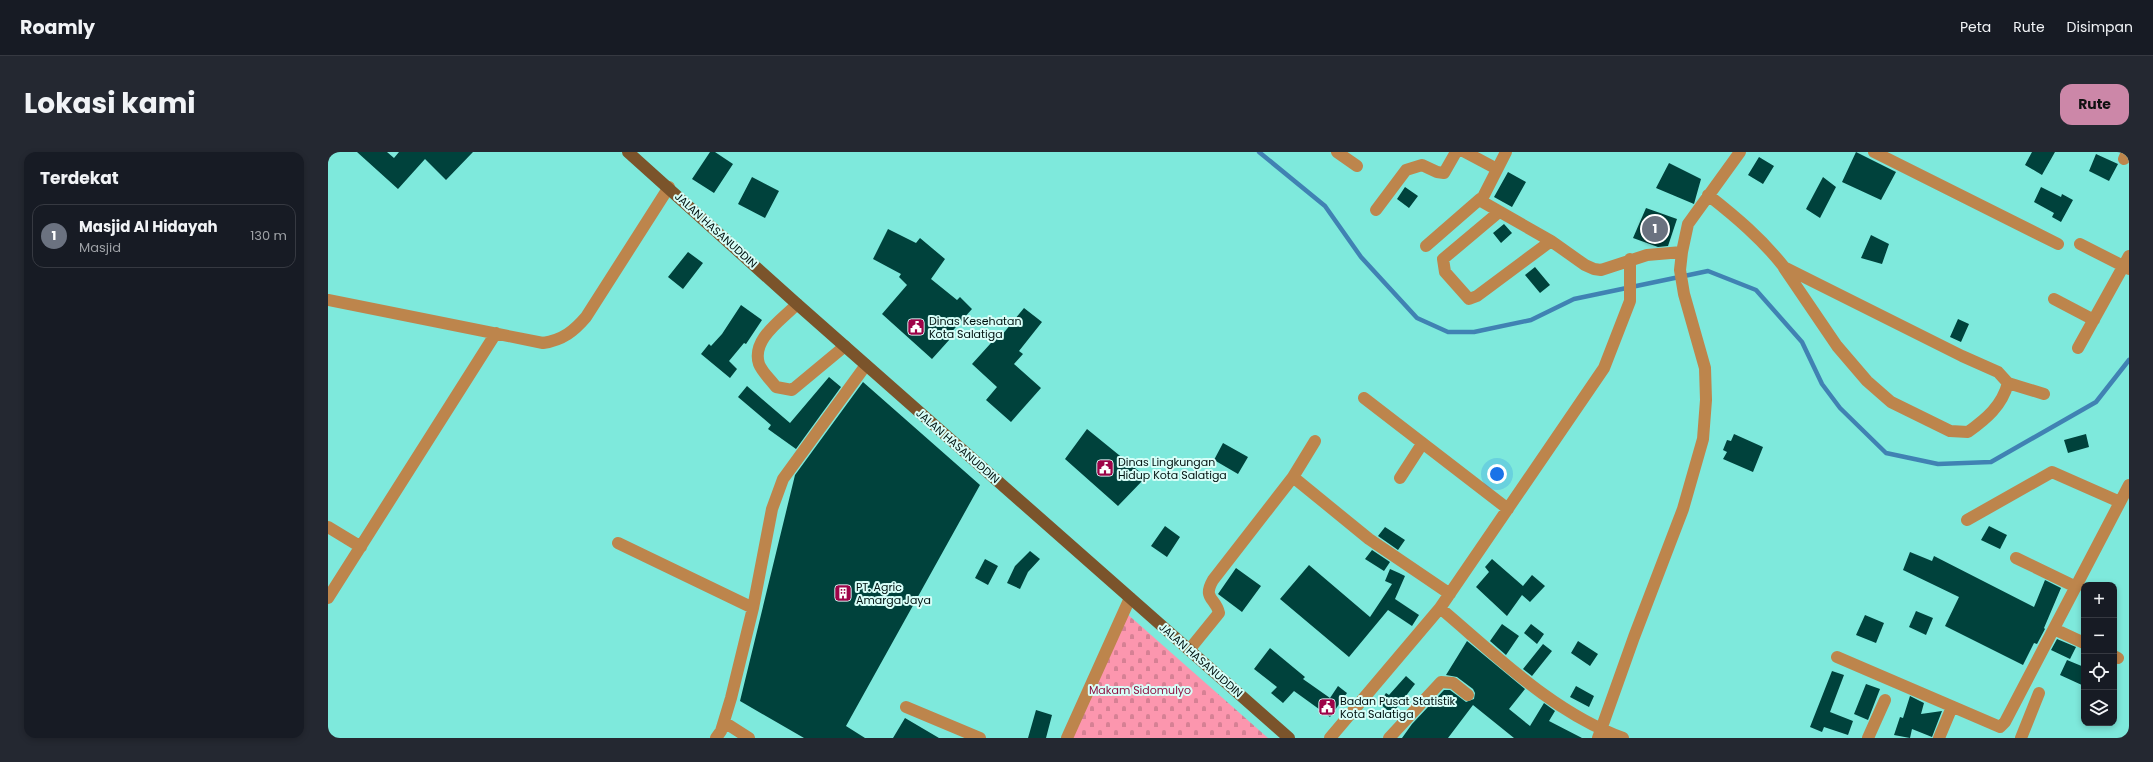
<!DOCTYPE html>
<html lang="id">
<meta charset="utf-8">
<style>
body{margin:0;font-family:Poppins,sans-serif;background:#242831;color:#f1f3f6}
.controls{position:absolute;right:12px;bottom:12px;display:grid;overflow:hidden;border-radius:8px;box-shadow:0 2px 6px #0003}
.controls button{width:36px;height:36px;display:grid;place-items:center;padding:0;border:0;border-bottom:1px solid #363941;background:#171b24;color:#f1f3f6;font:20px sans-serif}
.you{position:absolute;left:1169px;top:322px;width:14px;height:14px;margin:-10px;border:3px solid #fff;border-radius:50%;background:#1a73e8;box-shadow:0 0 0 6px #1a73e833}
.badge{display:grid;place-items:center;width:26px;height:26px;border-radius:50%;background:#cc87a8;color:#fff;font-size:13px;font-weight:700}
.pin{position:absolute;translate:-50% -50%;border:2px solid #fff;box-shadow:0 1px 4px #0006}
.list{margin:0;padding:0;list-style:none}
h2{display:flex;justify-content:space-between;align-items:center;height:52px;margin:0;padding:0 16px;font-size:17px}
h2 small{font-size:13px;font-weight:400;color:#9ea1a6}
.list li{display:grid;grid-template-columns:26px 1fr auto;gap:12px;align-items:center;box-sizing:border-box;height:64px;margin:0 8px 8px;padding:0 8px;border:1px solid #363941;border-radius:12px}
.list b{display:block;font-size:15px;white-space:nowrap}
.list p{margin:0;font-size:13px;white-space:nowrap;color:#9ea1a6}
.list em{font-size:13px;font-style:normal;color:#9ea1a6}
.icon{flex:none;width:22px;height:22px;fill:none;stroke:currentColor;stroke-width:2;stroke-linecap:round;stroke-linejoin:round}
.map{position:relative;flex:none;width:1801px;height:586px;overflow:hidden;border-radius:12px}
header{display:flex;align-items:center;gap:24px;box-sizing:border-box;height:56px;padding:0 20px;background:#171b24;border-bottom:1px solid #363941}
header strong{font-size:19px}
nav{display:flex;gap:22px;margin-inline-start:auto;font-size:14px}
.intro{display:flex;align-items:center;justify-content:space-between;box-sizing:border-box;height:96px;padding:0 24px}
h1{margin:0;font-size:28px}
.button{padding:10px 18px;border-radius:12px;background:#cc87a8;color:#111;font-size:14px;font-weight:700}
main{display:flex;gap:24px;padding:0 24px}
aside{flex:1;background:#171b24;border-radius:12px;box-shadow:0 2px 6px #0003}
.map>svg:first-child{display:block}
.cemetery{fill:url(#cemetery-stones)}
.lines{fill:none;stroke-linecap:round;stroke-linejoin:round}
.stream{stroke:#4082b3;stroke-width:4.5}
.building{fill:#00423c}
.minor{stroke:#bd854c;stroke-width:12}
.major{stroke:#7b542b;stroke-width:12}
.labels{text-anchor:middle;stroke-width:4;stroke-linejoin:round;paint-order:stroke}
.street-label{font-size:11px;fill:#00110f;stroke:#d7fef8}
.poi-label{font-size:11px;fill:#00110f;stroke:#d7fef8;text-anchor:start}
.park-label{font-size:11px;fill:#8d1443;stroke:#d7fef8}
</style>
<header>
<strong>Roamly</strong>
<nav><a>Peta</a><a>Rute</a><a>Disimpan</a></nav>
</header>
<div class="intro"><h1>Lokasi kami</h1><a class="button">Rute</a></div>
<main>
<aside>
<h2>Terdekat<small></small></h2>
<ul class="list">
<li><span class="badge" style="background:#6b7280">1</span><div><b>Masjid Al Hidayah</b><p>Masjid</p></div><em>130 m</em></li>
</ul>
</aside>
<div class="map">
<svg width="1801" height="586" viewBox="0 0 1801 586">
<defs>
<pattern id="cemetery-stones" width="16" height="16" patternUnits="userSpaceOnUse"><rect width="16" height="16" fill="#fc96ae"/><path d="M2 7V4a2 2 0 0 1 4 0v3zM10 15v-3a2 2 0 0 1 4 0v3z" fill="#d68094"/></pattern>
</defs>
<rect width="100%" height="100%" fill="#7ee9dc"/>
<path class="cemetery" d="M797,460l143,126h-202z"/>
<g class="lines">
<path class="stream" d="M931,0l66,54 36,51 56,61 31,14h26l57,-12 43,-21 134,-28 48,19 46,52 20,42 18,24 46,45 52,11 53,-2 105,-60 33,-42"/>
</g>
<path class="building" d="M29,0h30l7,6 5,-6h74l-27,28 -21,-21 -27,30z
M382,0h5l18,12 -19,29 -22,-14z
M1528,0l40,20 -15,28 -39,-18z
M1704,0h23l-13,23 -17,-10z
M1768,2l22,10 -9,17 -20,-10z
M1431,5l15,9 -11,18 -15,-9z
M1341,11l32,16 -7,25 -38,-16z
M1180,20l18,10 -14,25 -18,-10z
M424,25l27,14 -14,27 -27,-14z
M1495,25l13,10 -16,31 -14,-9z
M1077,35l13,9 -9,12 -12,-9z
M1713,35l20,10 1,-3 11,6 -12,22 -9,-5 2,-4 -20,-11z
M1318,56l31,11 -9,27 -10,1 -25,-9z
M1176,72l8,9 -11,10 -8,-10z
M560,77l28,14 4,-5 25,21 -14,20 26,21 3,-3 12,12 -25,28 3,2 -18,20 -50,-45 25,-29 -8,-8 2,-3 -28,-15z
M1543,83l18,9 -7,20 -21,-6z
M360,100l15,11 -20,26 -15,-12z
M1207,115l15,18 -10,8 -15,-18z
M413,153l21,15 -16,24 -2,-1 -15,18 8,8 -7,9 -29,-24 8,-10 2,2 11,-12z
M696,156l18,14 -23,29 4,3 -9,10 27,24 -30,34 -25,-22 11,-13 -25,-23 28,-31 2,2z
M1630,167l11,5 -8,18 -11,-5z
M501,225l12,10 -45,62 -28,-20 3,-4 -33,-28 9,-11 43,37z
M535,230l117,103 -134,241 19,12h-61l-64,-37 55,-226z
M759,277l59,48 -28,29 -53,-47z
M1406,282l29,13 -10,25 -30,-13 4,-7 -4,-2 4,-10 4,1z
M1758,282l3,13 -21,6 -4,-13z
M895,291l25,14 -10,17 -24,-14z
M837,374l15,11 -13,20 -16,-11z
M1661,374l18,9 -7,14 -19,-9z
M1057,375l20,13 -7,10 -20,-14z
M1044,398l18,12 -6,9 -19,-12z
M702,399l10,8 -12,13 -8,17 -13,-6 8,-17z
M1582,400l22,9 2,-5 100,51 11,-27 16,8 -17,40 1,1 -8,15 -3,-1 -11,22 -78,-39 14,-29 -56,-27z
M657,407l13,7 -10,19 -13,-7z
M1164,407l31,27 9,-11 13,11 -15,16 -8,-7 -15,21 -31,-29 13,-15 -4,-5z
M981,413l61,52 22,-33 -7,-3 5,-12 9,4 6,3 -10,23 24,16 -7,11 -24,-16 -39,47 -69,-58z
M908,416l25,18 -19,26 -24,-18z
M1588,459l17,7 -7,17 -17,-8z
M1537,463l19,8 -8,20 -20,-8z
M1174,472l17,12 -13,19 -16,-14z
M1203,472l13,10 -7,10 -13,-11z
M1729,487l19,8 -6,12 -19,-9z
M1139,489l58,48 -16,20 21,17 14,-23 11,8 -6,10 33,17h-68l-41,-33 -25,33h-46l10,-14 32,-34h6l16,12 8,-3 1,-6 -2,-4 -16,-12 -11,-2z
M1250,489l20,13 -8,12 -19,-13z
M1215,492l9,7 -20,25 -9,-7z
M942,496l35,29 -2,2 27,19 8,-12 9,7 -17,24 -36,-26 -11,12 -12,-10 6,-6 -23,-18z
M1739,508l17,7v19l-24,-11z
M1504,519l12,4 -14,37 23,9 -5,14 -24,-8 -2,5 -12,-5z
M1078,524l9,8 -23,30 -13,-11 7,-10 3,2z
M1538,532l14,5 -12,31 -14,-6z
M1248,534l18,10 -5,11 -19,-10z
M1582,544l14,7 -3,11 21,-3 -10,26 -20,-8 -2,9 -16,-3 6,-18 3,1z
M708,558l16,5 -6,23h-18z
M577,566l34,20h-46z"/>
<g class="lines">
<path class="minor" d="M1009,0l20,14
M1137,0l32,17
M1178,0l-25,49 70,40 34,24 9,4 7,1 46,-15 35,-3
M1546,0l184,92
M1796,7l3,-7
M1380,43c28,22 54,44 76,72l178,89 36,16 10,11 36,11
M1048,58l30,-40 16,-5 15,7 7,1 12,-21
M1171,60l-56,47 2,13 24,27 8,-3 74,-55
M1752,92l49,25
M1098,94l54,-47
M1456,116l53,78 30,35 24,21 59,29 18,1c18,-13 34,-26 40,-49
M1726,147l40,21
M0,148l215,43c20,-3 31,-12 43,-26l83,-130
M469,152c-15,16 -46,35 -38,60 3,8 12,16 17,23l16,3 53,-44
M1750,196l51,-92
M1036,246l144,111
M965,325l76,62 81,55
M1072,326l22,-34
M1639,368l85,-48 68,30
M0,375l33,20
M290,391l135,65
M1688,406l60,29
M0,446l168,-265
M1112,456l164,-240 26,-67v-42
M1726,477l30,14
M861,498l30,-37c-3,-15 -17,-14 -6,-33l80,-103 22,-36
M1786,504l4,2
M1509,505l163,70 5,-5 124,-237
M578,555l74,31
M396,570l25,16
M388,586l5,-7 10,-33 22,-90 19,-99 11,-30 83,-114
M739,586l63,-140
M1002,586l110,-130c57,48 112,104 183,130
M1061,586l52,-56 12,1 15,12
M1270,586l36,-101 49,-128 20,-70 3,-39 -1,-32 -21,-74 -4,-24 2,-18 6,-28 52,-72
M1540,586l17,-38
M1611,586l13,-31
M1693,586l18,-45"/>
<path class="major" d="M300,0l169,152 492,434"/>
</g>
<defs>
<symbol id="civic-square" viewBox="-11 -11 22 22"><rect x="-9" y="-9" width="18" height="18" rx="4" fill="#9e0348" stroke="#d7fef8"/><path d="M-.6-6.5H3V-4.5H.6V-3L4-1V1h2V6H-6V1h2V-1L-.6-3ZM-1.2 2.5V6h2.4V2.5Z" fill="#fff"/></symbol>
<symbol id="building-square" viewBox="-11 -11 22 22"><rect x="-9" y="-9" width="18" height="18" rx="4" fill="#9e0348" stroke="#d7fef8"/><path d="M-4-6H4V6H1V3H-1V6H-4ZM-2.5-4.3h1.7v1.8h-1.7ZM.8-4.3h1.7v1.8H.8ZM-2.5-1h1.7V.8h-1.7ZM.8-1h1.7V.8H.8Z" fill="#fff"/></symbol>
</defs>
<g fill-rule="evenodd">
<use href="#civic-square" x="578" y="165" width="20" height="20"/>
<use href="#civic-square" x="767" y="306" width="20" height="20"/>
<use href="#building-square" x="505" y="431" width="20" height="20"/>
<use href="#civic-square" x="989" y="545" width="20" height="20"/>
</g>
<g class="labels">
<g class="street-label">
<text transform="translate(388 78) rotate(42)" y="4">JALAN HASANUDDIN</text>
<text transform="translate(630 294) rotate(41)" y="4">JALAN HASANUDDIN</text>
<text transform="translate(873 508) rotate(41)" y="4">JALAN HASANUDDIN</text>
</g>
<g class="poi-label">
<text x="601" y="173">Dinas Kesehatan<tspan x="601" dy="13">Kota Salatiga</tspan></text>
<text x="790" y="314">Dinas Lingkungan<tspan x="790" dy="13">Hidup Kota Salatiga</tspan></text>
<text x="528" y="439">PT. Agric<tspan x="528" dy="13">Amarga Jaya</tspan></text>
<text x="1012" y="553">Badan Pusat Statistik<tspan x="1012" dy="13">Kota Salatiga</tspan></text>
</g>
<g class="park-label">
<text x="812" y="542">Makam Sidomulyo</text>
</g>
</g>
</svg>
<div class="controls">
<button>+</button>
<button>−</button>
<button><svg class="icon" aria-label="locate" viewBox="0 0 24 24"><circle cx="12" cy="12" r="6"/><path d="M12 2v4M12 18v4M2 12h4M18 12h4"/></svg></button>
<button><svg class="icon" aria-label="layers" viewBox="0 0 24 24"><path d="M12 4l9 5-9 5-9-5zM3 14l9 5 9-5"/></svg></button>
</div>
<div class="you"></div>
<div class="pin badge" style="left:1327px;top:77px;background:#6b7280">1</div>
</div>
</main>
